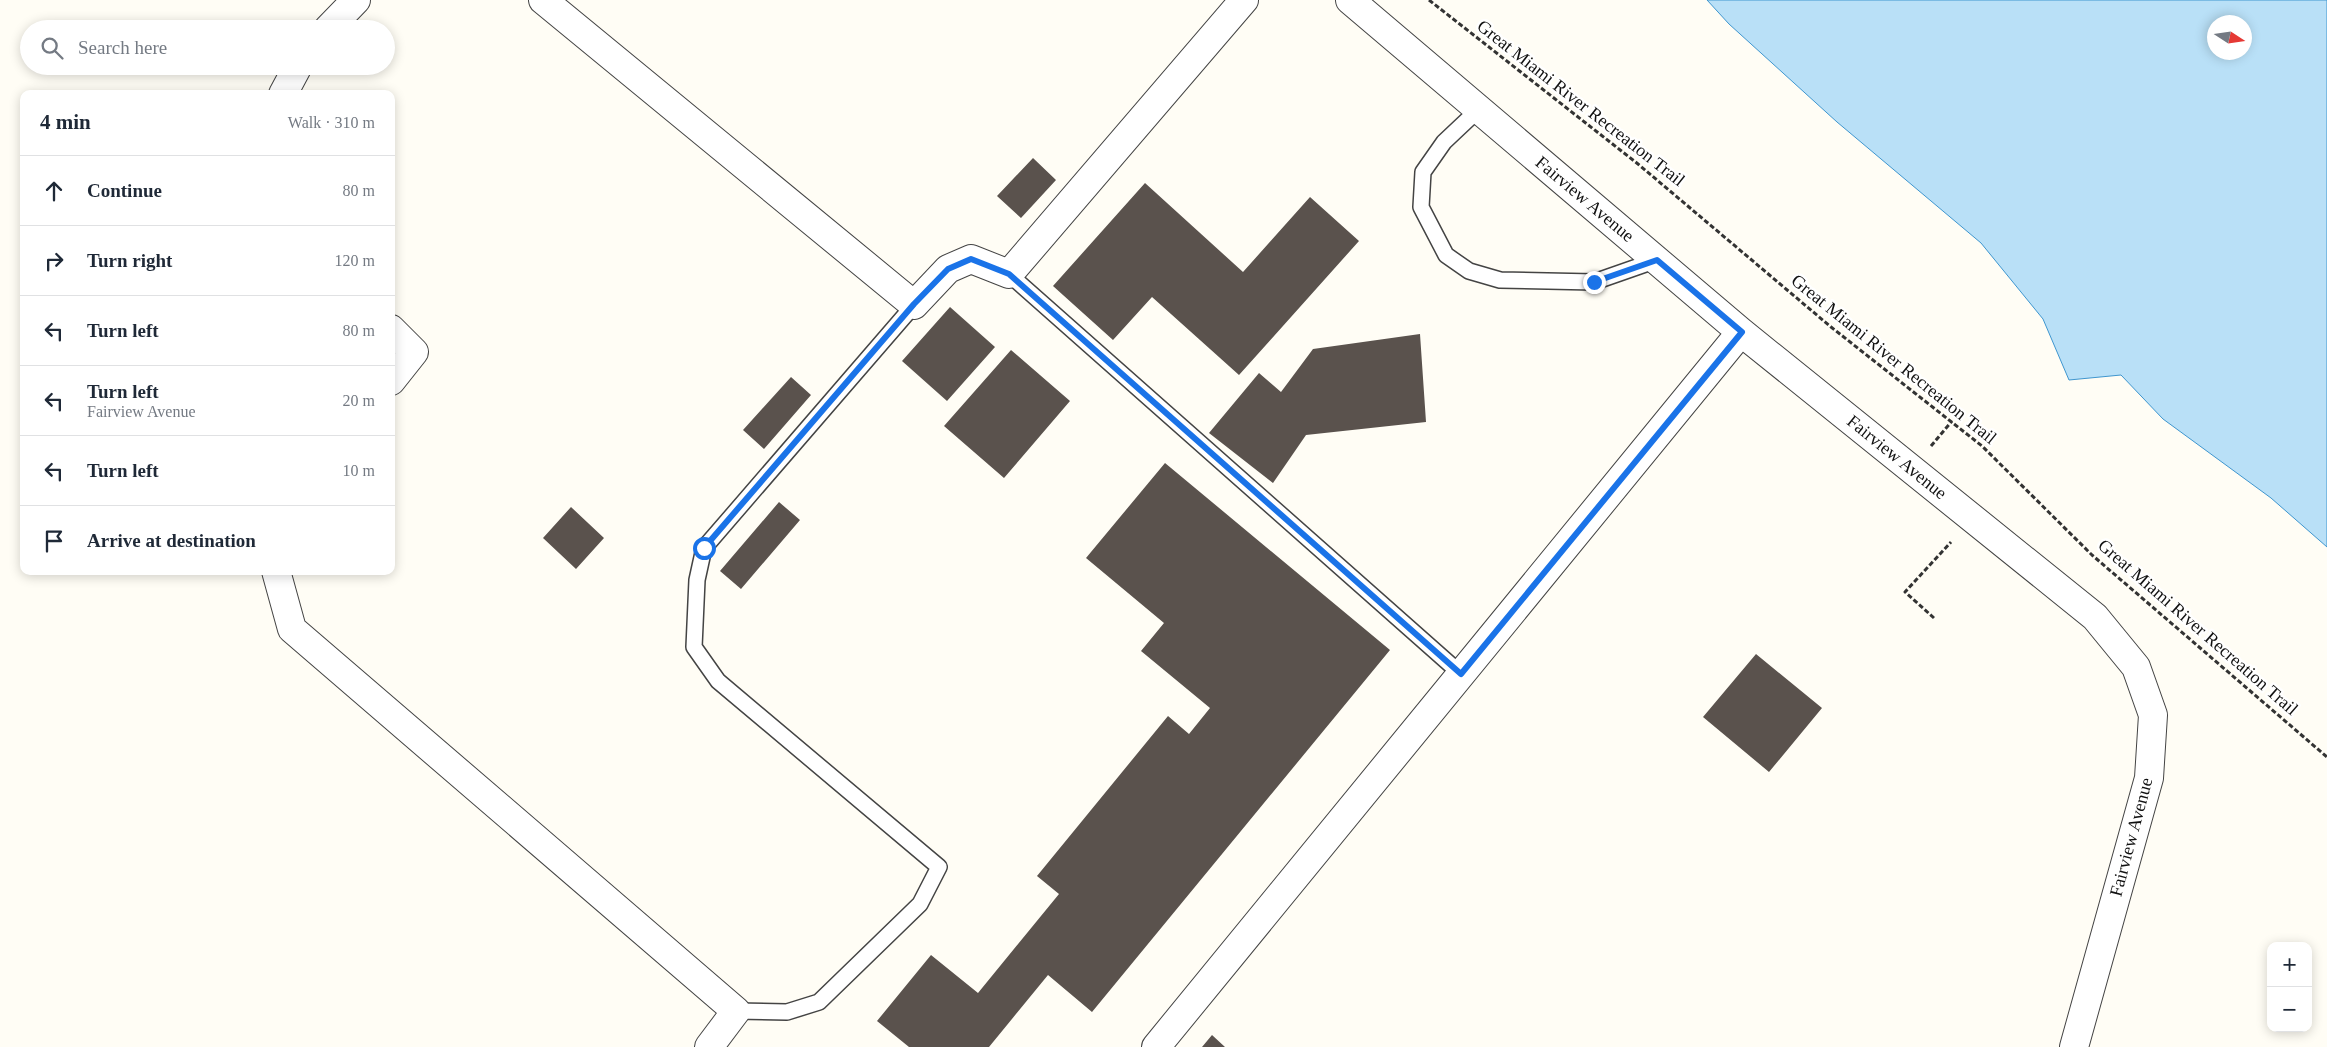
<!DOCTYPE html>
<meta charset="utf-8">
<style>
body{margin:0;font-family:Georgia,serif;background:#f6f6f7;color:#1f2937}
.controls{position:absolute;right:15px;bottom:15px;display:grid;overflow:hidden;border-radius:10px;box-shadow:0 2px 12px #0003}
.controls button{width:45px;height:45px;display:grid;place-items:center;padding:0;border:0;border-bottom:1px solid #e0e1e3;background:#fff;color:#1f2937;font:25px sans-serif}
.compass{position:absolute;left:2207px;top:15px;width:45px;height:45px;border-radius:50%;background:#fff;box-shadow:0 2px 12px #0003;rotate:102deg}
.stop{position:absolute;width:15px;height:15px;margin:-11px;border:4px solid #1a73e8;border-radius:50%;background:#fff}
.stop.end{background:#1a73e8;border-color:#fff;box-shadow:0 1px 5px #0008}
.list{margin:0;padding:0;list-style:none}
h2{display:flex;justify-content:space-between;align-items:center;height:65px;margin:0;padding:0 20px;font-size:21px}
h2 small{font-size:16px;font-weight:400;color:#747a83}
.list li{display:grid;grid-template-columns:32px 1fr auto;gap:15px;align-items:center;box-sizing:border-box;height:70px;padding:0 20px;border-top:1px solid #e0e1e3}
.list b{display:block;font-size:19px;white-space:nowrap}
.list p{margin:0;font-size:16px;white-space:nowrap;color:#747a83}
.list em{font-size:16px;font-style:normal;color:#747a83}
.icon{flex:none;width:28px;height:28px;fill:none;stroke:currentColor;stroke-width:2;stroke-linecap:round;stroke-linejoin:round}
.map{position:relative;flex:none;width:2327px;height:1047px;overflow:hidden}
.search{position:absolute;background:#fff;box-shadow:0 2px 12px #0003;left:20px;top:20px;width:375px;height:55px;display:flex;align-items:center;gap:12px;box-sizing:border-box;padding:0 18px;border-radius:28px;color:#747a83;font-size:19px}
.panel{position:absolute;background:#fff;box-shadow:0 2px 12px #0003;left:20px;top:90px;width:375px;height:485px;border-radius:10px}
.map>svg:first-child{display:block}
.water{fill:#b9e0f7;stroke:#3f96cf;fill-rule:evenodd}
.building{fill:#5a524d}
.lines{fill:none;stroke-linecap:round;stroke-linejoin:round}
.service-casing{stroke:#444;stroke-width:18}
.minor-casing{stroke:#444;stroke-width:30}
.path{stroke:#333;stroke-width:3;stroke-dasharray:5 2.5;stroke-linecap:butt}
.service{stroke:#fff;stroke-width:15}
.minor{stroke:#fff;stroke-width:28}
.route{stroke:#1a73e8;stroke-width:6}
.labels{text-anchor:middle;stroke-width:5;stroke-linejoin:round;paint-order:stroke}
.street-label{font-size:18px;fill:#111;stroke:#fff}
</style>
<div class="map">
<svg width="2327" height="1047" viewBox="0 0 2327 1047">
<rect width="100%" height="100%" fill="#fffdf5"/>
<path class="water" d="M1707,0h620v547l-56,-49 -108,-79 -42,-44 -52,5 -26,-61 -62,-76 -144,-121 -108,-98zM2214,22h30v30h-30z"/>
<path class="building" d="M1033,158l23,22 -35,38 -24,-22z
M1145,183l98,89 67,-75 49,44 -120,134 -87,-78 -39,43 -60,-54z
M950,307l45,40 -48,54 -45,-40z
M1420,334l6,88 -120,13 -33,48 -64,-50 50,-60 22,19 32,-43z
M1011,350l59,51 -66,77 -60,-52z
M791,377l20,18 -47,54 -21,-19z
M1165,463l225,187 -298,362 -44,-37 -59,72h-80l-32,-26 54,-66 47,38 81,-99 -22,-18 131,-160 21,18 21,-26 -69,-57 23,-28 -78,-65z
M779,502l21,18 -59,69 -21,-18z
M571,507l33,31 -28,31 -33,-31z
M1756,654l66,54 -53,64 -66,-55z
M1212,1035l13,12h-23z"/>
<g class="lines">
<defs>
<path id="service" d="M1479,109l-35,33 -21,30 -2,35 25,48 23,16 31,9 94,2 63,-22
M1009,274l452,400
M736,1011l51,1 32,-10 101,-98 19,-37 -221,-186 -24,-34 3,-67 7,-32 210,-243"/>
<path id="minor" d="M543,0l371,305 34,-36 23,-10 38,15 235,-274
M1350,0l391,332 354,285 41,50 17,48 -4,63 -75,269
M328,29l28,-29
M283,94l15,-28
M391,329l23,23 -23,29
M276,571l16,58 444,382 -27,36
M1156,1047l585,-715"/>
</defs>
<use href="#service" class="service-casing"/>
<use href="#minor" class="minor-casing"/>
<path class="path" d="M1429,0l209,164 193,163 151,119 110,109 235,202
M1931,446l21,-25
M1934,618l-29,-26 46,-50"/>
<use href="#service" class="service"/>
<use href="#minor" class="minor"/>
</g>
<g class="lines">
<path class="route" d="M704,548l210,-244 34,-35 23,-10 38,15 452,400 281,-342 -85,-72 -63,22"/>
</g>
<g class="labels">
<g class="street-label">
<text transform="translate(1581 103) rotate(38)" y="6">Great Miami River Recreation Trail</text>
<text transform="translate(1585 199) rotate(40)" y="6">Fairview Avenue</text>
<text transform="translate(1894 359) rotate(39)" y="6">Great Miami River Recreation Trail</text>
<text transform="translate(1897 457) rotate(39)" y="6">Fairview Avenue</text>
<text transform="translate(2198 627) rotate(41)" y="6">Great Miami River Recreation Trail</text>
<text transform="translate(2131 837) rotate(-75)" y="6">Fairview Avenue</text>
</g>
</g>
</svg>
<div class="controls">
<button>+</button>
<button>−</button>
</div>
<svg class="compass" viewBox="-18 -18 36 36"><path d="M0-13l5 13h-10z" fill="#e53935"/><path d="M0 13l5-13h-10z" fill="#747a83"/></svg>
<div class="stop" style="left:704px;top:548px"></div>
<div class="stop end" style="left:1594px;top:282px"></div>
<div class="search"><svg class="icon" aria-label="search" viewBox="0 0 24 24"><circle cx="10" cy="10" r="6"/><path d="M15 15l6 6"/></svg>Search here</div>
<section class="panel">
<h2>4 min<small>Walk · 310 m</small></h2>
<ul class="list">
<li><svg class="icon" aria-label="ahead" viewBox="0 0 24 24"><path d="M12 20V5M6 11l6-6 6 6"/></svg><div><b>Continue</b></div><em>80 m</em></li>
<li><svg class="icon" aria-label="right" viewBox="0 0 24 24"><path d="M7 20v-9h11M14 6l5 5-5 5"/></svg><div><b>Turn right</b></div><em>120 m</em></li>
<li><svg class="icon" aria-label="left" viewBox="0 0 24 24"><path d="M17 20v-9H6M10 6l-5 5 5 5"/></svg><div><b>Turn left</b></div><em>80 m</em></li>
<li><svg class="icon" aria-label="left" viewBox="0 0 24 24"><path d="M17 20v-9H6M10 6l-5 5 5 5"/></svg><div><b>Turn left</b><p>Fairview Avenue</p></div><em>20 m</em></li>
<li><svg class="icon" aria-label="left" viewBox="0 0 24 24"><path d="M17 20v-9H6M10 6l-5 5 5 5"/></svg><div><b>Turn left</b></div><em>10 m</em></li>
<li><svg class="icon" aria-label="arrive" viewBox="0 0 24 24"><path d="M6 21V4h12l-3 4 3 4H6"/></svg><div><b>Arrive at destination</b></div></li>
</ul>
</section>
</div>
